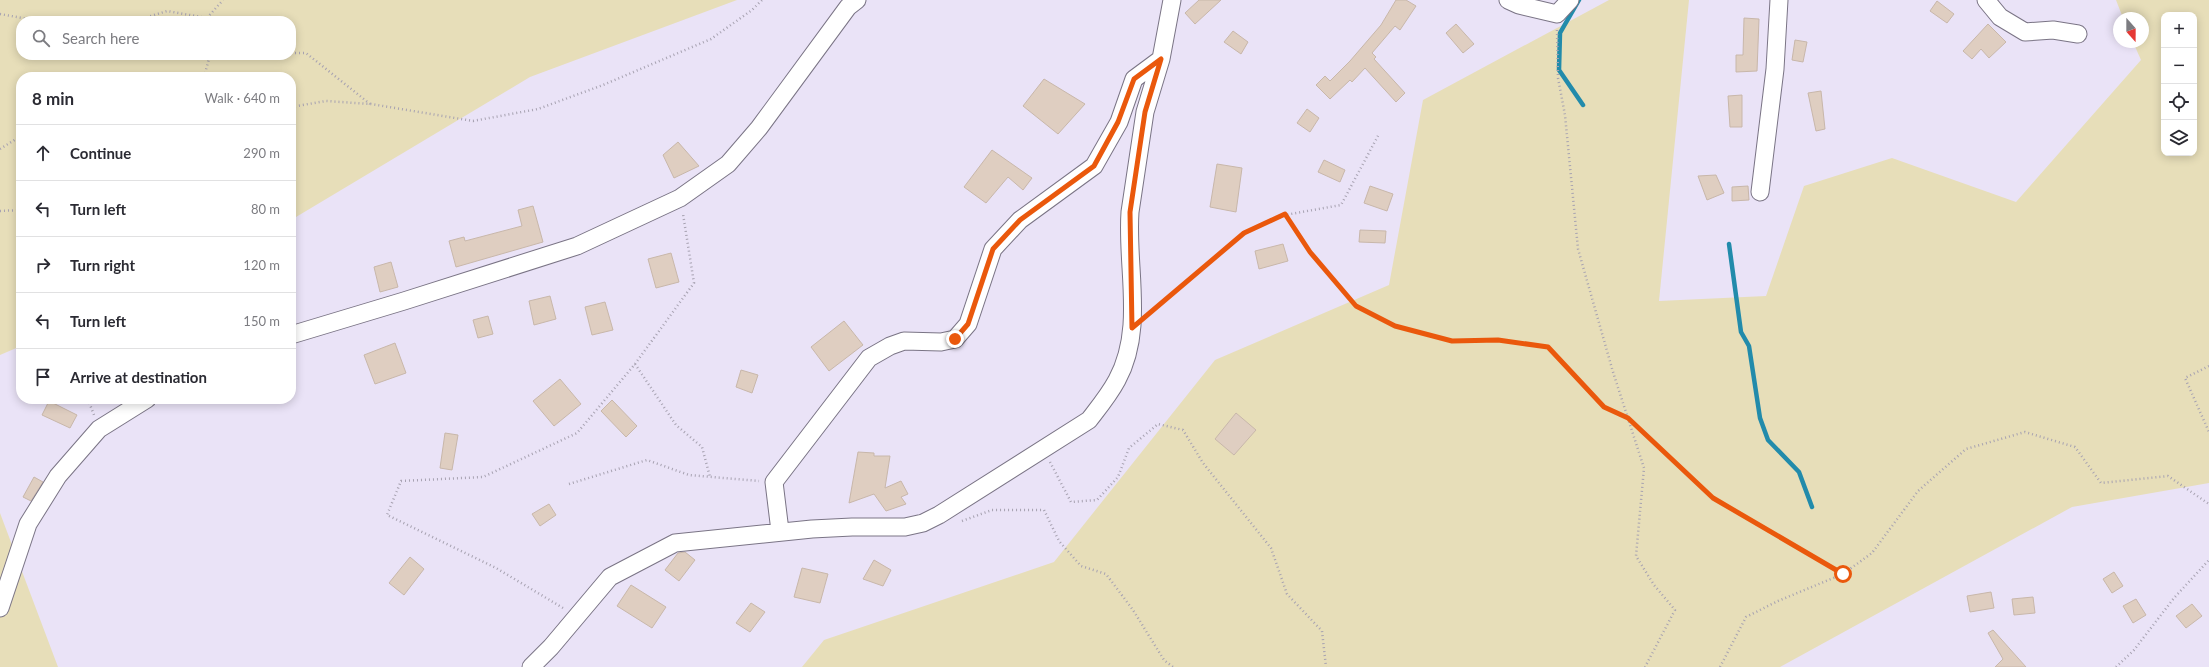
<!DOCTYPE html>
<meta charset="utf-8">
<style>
body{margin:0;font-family:Lato,sans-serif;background:#f7f7f7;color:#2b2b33}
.controls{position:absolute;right:12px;top:12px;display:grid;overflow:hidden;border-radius:8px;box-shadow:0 2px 10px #0003}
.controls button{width:36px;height:36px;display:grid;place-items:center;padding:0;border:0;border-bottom:1px solid #e1e1e2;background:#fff;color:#2b2b33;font:20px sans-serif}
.compass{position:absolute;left:2113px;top:12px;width:36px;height:36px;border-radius:50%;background:#fff;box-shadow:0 2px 10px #0003;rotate:159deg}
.stop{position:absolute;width:12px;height:12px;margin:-9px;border:3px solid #ea580c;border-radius:50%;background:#fff}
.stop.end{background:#ea580c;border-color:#fff;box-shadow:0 1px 4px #0008}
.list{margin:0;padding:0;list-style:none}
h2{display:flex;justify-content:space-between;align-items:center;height:52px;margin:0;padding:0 16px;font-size:17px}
h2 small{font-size:13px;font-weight:400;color:#7c7c81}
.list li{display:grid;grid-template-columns:26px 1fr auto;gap:12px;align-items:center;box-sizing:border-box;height:56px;padding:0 16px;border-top:1px solid #e1e1e2}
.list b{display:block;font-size:15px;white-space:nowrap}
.list em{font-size:13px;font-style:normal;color:#7c7c81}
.icon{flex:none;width:22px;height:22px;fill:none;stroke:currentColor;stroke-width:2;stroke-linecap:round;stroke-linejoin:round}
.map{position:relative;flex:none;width:2209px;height:667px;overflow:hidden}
.search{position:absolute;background:#fff;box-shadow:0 2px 10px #0003;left:16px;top:16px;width:280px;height:44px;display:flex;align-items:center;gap:10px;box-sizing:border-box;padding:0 14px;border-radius:16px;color:#7c7c81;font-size:15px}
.panel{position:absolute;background:#fff;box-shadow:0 2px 10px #0003;left:16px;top:72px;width:280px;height:332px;border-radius:16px}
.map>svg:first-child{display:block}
.sand{fill:#e7deb9;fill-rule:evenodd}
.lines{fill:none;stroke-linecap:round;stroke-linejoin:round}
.stream{stroke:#228bab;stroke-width:4.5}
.building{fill:#dfcec1;stroke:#c8b7aa}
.minor-casing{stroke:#7a7485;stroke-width:19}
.path{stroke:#a7a2b1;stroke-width:2.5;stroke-dasharray:1 3;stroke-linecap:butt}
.minor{stroke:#fff;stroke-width:17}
.route{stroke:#ea580c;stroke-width:5}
</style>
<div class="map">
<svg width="2209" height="667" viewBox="0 0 2209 667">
<rect width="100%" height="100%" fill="#eae3f7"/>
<path class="sand" d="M0,0h737l-207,77 -239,143v-143h-270v269l-21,9zM21,21h270v34h-270z
M1609,0h80l-30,301 107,-5 38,-110 88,-28 124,44 125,-142 -8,-18h10v-24h-20l-7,-18h93v483l-137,24 -292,160h-978l22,-27 230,-78 161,-202 174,-75 34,-185zM2164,15h30v138h-30z
M0,513l58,154h-58z"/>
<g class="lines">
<path class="stream" d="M1579,0l-19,33 -1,37 24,35
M1729,244l12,88 8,14 11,72 8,22 31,32 13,35"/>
</g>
<path class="building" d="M1199,0h22l-26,24 -10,-11z
M1396,0h10l10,6 -16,24 -5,-4 -23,27 4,4 -2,2 31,34 -9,9 -31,-34 -13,14 -2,-2 -20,19 -14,-14 9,-9 5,5 20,-20 31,-36z
M1937,1l17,13 -7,9 -17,-12z
M1744,18l15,1 -2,52 -21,1v-17h7z
M1456,24l18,20 -11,9 -17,-20z
M1988,24l18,18 -17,16 -8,-9 -9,10 -9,-8z
M1233,31l15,11 -7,12 -17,-12z
M1795,40l12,2 -4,20 -11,-2z
M1044,79l41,25 -27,30 -35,-28z
M1821,91l4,38 -9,2 -8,-38z
M1742,95v32h-12l-2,-31z
M1307,109l12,9 -9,14 -13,-9z
M678,142l21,24 -25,12 -11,-23z
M992,150l40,28 -9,12 -15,-13 -22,26 -22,-16z
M1324,160l21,10 -5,12 -22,-10z
M1217,164l25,4 -6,44 -26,-5z
M1716,175l8,18 -17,7 -9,-24z
M1370,186l23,8 -6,17 -23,-8z
M1748,186l1,14 -17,1v-14z
M533,206l10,36 -87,25 -7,-26 15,-4 1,4 57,-15 -4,-16z
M1360,230l26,1 -1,12 -26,-1z
M1283,244l5,17 -29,8 -4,-18z
M671,253l8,29 -23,6 -8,-29z
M391,262l7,25 -18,5 -6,-25z
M550,296l6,23 -22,6 -5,-24z
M605,302l8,28 -21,5 -7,-28z
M488,316l5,18 -15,4 -5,-18z
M844,321l19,24 -34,26 -18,-24z
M395,343l11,30 -31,11 -11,-29z
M741,370l17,5 -6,18 -16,-6z
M560,379l21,25 -27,22 -21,-25z
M612,400l25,26 -11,11 -25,-26z
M49,401l28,14 -7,13 -28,-13z
M1236,413l20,17 -22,25 -19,-16z
M445,433l13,2 -6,35 -12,-2z
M858,452l16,1v3h16l-5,32 16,-7 7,13 -7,3 5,7 -20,7 -12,-17 -25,9z
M34,477l9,5 -12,19 -8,-4z
M549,504l7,11 -16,11 -8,-12z
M685,552l10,8 -16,21 -14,-11 13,-17z
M410,557l14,12 -20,26 -15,-12z
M874,560l17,10 -8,16 -20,-7z
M802,568l26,6 -8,29 -26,-6z
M2114,572l9,14 -11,7 -9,-14z
M631,585l35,22 -14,21 -35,-22z
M1991,592l3,16 -24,4 -3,-16z
M2033,597l2,16 -21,2 -2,-16z
M2136,599l10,16 -13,8 -10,-17z
M751,603l14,9 -15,20 -14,-9z
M2192,604l10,12 -16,12 -10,-12z
M1993,630l33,37h-31l8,-8 -15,-26z"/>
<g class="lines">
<defs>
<path id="minor" d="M1508,0l11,5 38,9 13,-14
M1986,0l14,17 25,15 28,-2 25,4
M1760,192l15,-123 4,-69
M291,335l113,-34 173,-55 103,-48 48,-34 31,-36 89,-121 9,-7
M780,531l-6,-49 95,-124 21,-12 14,-5 37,1 14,-3 13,-15 25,-75 27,-29 74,-54 25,-44 15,-43 27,-20
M0,608l28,-84 30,-48 41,-47 48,-30
M531,667l20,-20 59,-70 65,-34 137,-14 40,-2h53l18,-4 16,-8 150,-95c10,-13 20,-25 28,-40 28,-51 9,-113 13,-168l15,-100 16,-53 11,-59"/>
</defs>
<use href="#minor" class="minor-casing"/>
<path class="path" d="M0,14l39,7
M207,18l16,-18
M135,21l32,-10 40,7 1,3
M1557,30l1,48 7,37 13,134 35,123 31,96 -8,88 18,29 21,25 -30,57
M291,53h15l64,51
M210,56l23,-1
M204,77l6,-22
M291,107l35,-6 45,3 102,17 65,-12 65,-24 108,-46 41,-29 10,-10
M0,149l21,-13
M0,211l21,-1
M1285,215l25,37 46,54 39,20 57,15 46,-1 50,7 56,60 24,11 85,80 130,76
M1149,314l95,-81 41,-18 56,-10 38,-71
M635,364l41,61 26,22 8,30
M2209,366l-24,12 24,54
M90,399l-1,3 5,13
M1050,462l21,40 26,-2 21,-23 11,-29 29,-24 25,6 20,33 68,85 16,46 35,37 4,36
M569,484l78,-24 42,15 70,6
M962,521l30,-11h52l15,31 22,25 25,8 27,36 31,50 9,7
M563,608l-67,-40 -109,-53 14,-34 82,-4 94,-44 58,-69 59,-81 -11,-69
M1720,667l26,-50 32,-16 65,-27 29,-21 46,-62 48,-42 59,-17 50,15 26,36 67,-7 41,28
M2116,667l18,-17 40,-52 35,-38"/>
<use href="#minor" class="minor"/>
</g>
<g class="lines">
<path class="route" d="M955,339l13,-15 25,-75 27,-29 74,-54 24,-44 16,-43 27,-20 -16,53 -15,100 2,116 112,-95 41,-19 25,38 46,54 39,20 57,15 46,-1 50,7 56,60 24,11 85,80 130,76"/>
</g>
</svg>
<div class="controls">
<button>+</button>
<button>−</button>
<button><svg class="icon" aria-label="locate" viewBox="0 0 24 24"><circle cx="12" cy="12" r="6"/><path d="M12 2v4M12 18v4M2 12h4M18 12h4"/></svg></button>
<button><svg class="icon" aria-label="layers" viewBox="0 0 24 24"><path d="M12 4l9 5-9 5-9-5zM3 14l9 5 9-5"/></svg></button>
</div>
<svg class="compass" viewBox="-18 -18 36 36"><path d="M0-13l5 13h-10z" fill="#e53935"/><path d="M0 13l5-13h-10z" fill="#7c7c81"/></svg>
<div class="stop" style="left:1843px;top:574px"></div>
<div class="stop end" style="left:955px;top:339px"></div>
<div class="search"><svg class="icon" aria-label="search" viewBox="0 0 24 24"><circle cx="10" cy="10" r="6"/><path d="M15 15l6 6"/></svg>Search here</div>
<section class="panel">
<h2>8 min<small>Walk · 640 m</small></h2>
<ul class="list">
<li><svg class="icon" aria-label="ahead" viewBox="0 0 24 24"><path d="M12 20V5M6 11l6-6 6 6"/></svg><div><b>Continue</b></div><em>290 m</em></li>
<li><svg class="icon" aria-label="left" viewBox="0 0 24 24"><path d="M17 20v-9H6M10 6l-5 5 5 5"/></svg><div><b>Turn left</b></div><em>80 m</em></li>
<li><svg class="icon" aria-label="right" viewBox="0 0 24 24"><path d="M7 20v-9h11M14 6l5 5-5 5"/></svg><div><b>Turn right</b></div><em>120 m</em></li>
<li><svg class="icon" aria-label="left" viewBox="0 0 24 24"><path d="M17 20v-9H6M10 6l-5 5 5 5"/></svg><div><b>Turn left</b></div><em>150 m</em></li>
<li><svg class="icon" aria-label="arrive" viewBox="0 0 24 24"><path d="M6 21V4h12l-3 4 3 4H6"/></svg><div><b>Arrive at destination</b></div></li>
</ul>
</section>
</div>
